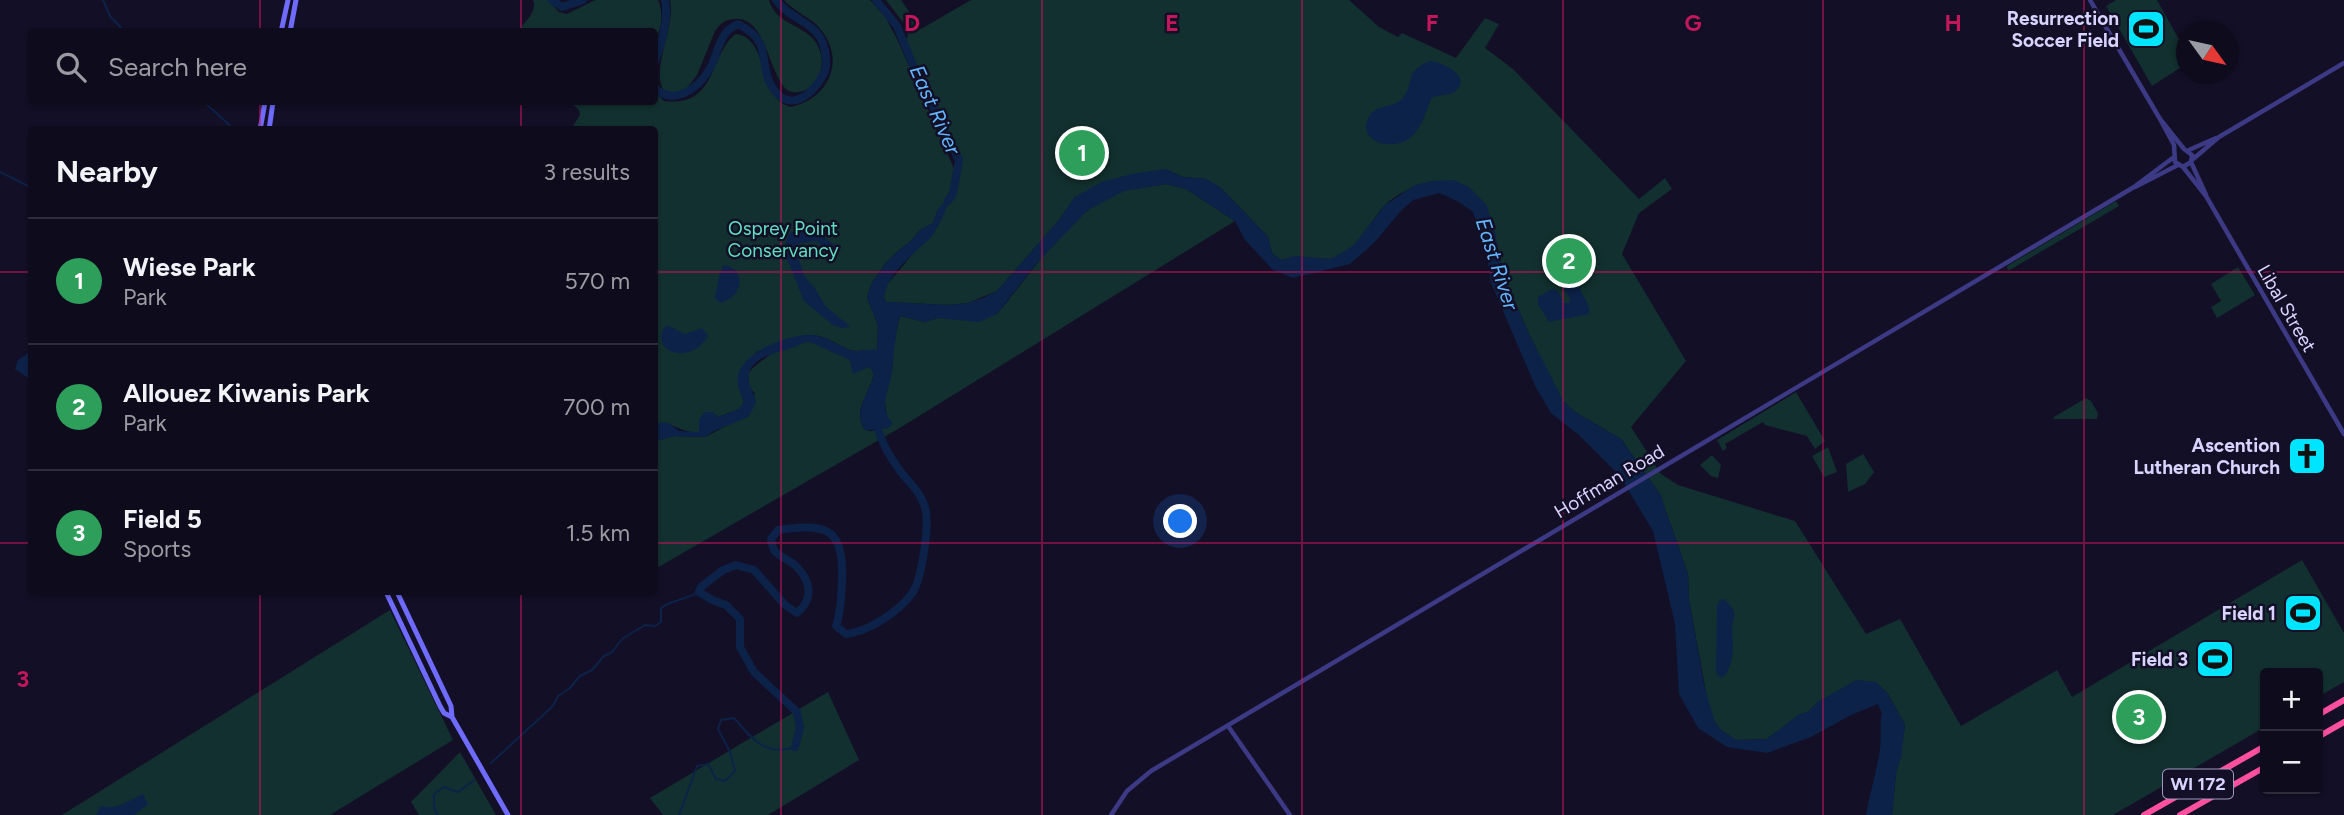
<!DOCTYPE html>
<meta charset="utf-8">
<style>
body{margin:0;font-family:Figtree,sans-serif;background:#171425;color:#f1f3f6}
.controls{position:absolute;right:21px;bottom:21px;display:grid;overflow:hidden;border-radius:7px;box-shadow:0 2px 5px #0004}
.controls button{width:63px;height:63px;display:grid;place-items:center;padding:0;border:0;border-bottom:2px solid #2e2b3b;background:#0e0b1c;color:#f1f3f6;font:35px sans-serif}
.compass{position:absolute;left:2176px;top:21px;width:63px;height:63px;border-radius:50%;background:#0e0b1c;box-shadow:0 2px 5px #0004;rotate:123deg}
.you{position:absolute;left:1181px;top:522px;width:24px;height:24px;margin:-18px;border:5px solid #fff;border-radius:50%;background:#1a73e8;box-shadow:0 0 0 10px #1a73e833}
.badge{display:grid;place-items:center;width:46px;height:46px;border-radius:50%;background:#00e5ff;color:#fff;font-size:23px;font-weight:700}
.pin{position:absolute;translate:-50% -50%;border:4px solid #fff;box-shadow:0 2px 7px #0006}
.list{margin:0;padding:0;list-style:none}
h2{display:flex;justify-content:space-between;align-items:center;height:91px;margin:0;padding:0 28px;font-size:30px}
h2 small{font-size:23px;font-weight:400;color:#9b9ba3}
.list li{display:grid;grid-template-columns:46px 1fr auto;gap:21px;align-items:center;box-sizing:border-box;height:126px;padding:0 28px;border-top:2px solid #2e2b3b}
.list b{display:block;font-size:26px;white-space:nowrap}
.list p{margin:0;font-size:23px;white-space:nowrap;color:#9b9ba3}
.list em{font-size:23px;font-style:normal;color:#9b9ba3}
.icon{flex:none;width:38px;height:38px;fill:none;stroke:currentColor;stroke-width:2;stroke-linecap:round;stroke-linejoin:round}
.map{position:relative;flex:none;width:2344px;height:815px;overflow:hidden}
.search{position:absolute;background:#0e0b1c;box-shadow:0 2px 5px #0004;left:28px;top:28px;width:630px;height:77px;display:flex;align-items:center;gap:18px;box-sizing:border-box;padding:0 24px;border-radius:7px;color:#9b9ba3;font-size:26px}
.panel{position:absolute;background:#0e0b1c;box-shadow:0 2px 5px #0004;left:28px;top:126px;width:630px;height:469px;border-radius:7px}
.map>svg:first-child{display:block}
.green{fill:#12302f}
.water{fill:#0c2248}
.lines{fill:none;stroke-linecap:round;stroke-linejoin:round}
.stream{stroke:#0c2248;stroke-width:2}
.river{stroke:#0c2248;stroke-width:8}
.tertiary{stroke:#3d3a85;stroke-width:4.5}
.secondary{stroke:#6f6bff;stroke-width:5}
.motorway{stroke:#ff4fa3;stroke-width:6}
.grid{fill:none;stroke:#c2185b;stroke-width:2;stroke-opacity:0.55}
.labels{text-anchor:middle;stroke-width:5;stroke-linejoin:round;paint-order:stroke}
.shield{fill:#130f26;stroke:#9e99be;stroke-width:2}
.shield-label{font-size:18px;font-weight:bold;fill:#d9d4ff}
.poi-label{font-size:19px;font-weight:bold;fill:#d9d4ff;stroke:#130f26;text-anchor:end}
.park-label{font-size:19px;fill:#5fe0c0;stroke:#130f26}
.street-label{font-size:19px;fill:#d9d4ff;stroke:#130f26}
.water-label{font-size:21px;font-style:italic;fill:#62b6ff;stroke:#130f26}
.grid-label{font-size:23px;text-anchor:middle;font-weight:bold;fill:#c2185b;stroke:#130f26;stroke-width:5;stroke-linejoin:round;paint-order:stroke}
</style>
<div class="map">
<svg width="2344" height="815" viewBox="0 0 2344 815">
<rect width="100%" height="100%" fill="#130f26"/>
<path class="green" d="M533,0h15l11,12 8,2 28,-14h63c6,13 3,30 -3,42l-1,-10 -136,-1c6,-9 20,-19 15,-31z
M670,0h99c6,21 25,23 40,35 17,13 17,42 0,53 -7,5 -13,5 -21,3 -21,-18 -21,-76 -55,-72 -9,1 -13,5 -18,12l-18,44 -11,15 -7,4 -15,-3c-14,-22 12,-64 6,-91z
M784,0h86l2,2 14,16 11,21 58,132 2,-6 -57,-123 8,-5 -3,-12 -19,-25h15l20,29 50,-29h378l30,27 19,10 4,-4 54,25 29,-40 14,6 -14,24 28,21 126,130 26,-21 7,11 -33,24 -17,41 64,107 -55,66 30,47 17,11 117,36 71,113 34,-15 61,107 96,-56 15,27 230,-137 42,73v49l-26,15v-24h-53v54l-152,88h-221l4,-42 4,-15 5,-33 -17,-31 -12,-12 -20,-1 -38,21 -9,9 -11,5 -31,23 -31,1 -15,-10 -6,-7 -7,-20 -19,-103 -1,-26 -28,-80 -39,-55 -46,-27 -11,-10 -10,-16 -25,-52 -27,-63 -11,-53 -58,-37c-17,4 -36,12 -49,25 -16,18 -28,48 -54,53 -15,4 -29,-5 -49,1l-9,-7 -4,-16 -47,-49 -15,-9 -23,-2 -18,-8 -90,28 -16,23 -62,71 -29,12 -20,2 -61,-3 -3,-3 1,-12 37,-44 9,-6 7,-28 -5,14 -14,8 -9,11 -12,9 -13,13 -14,20 -4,14 11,27 -1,26c-9,-3 -17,2 -27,-1 -12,-5 -26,-16 -41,-15 -15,1 -38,12 -53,17l-15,43 3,7 -4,7 -22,8 -19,15c-16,2 -25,-9 -40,-9l-4,5 -1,-298 -83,-1 9,-14 -1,-5 -9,-8h84l1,-10 9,9c54,7 45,-48 72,-67 34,4 22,66 55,73 36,-8 55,-44 31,-76 -9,-13 -28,-19 -38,-31z
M2116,0h41l29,52v12l-34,22 -46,-80z
M1166,184l20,5 49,32 -337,208 -243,140v-128l20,-5 30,1 23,-12 27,-31 -6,-8 -1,-12c9,-14 46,-36 62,-32 13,3 29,11 40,18l2,8 10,2 7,-4 5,7c-3,19 -23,38 -9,57l6,1 12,-3 4,-11 -3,-21 8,-25 1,-23 7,-32 25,6 12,-4 60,-4c36,-42 72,-104 126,-123 14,-4 30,-4 43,-7z
M2116,201l3,5 -111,65 -1,-5z
M2238,267l17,28 -38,23 -6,-11 10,-6 -10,-17z
M1796,392l29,49 -10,8 -8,-13 -42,-11 -2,-3 -38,22 2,4 -4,3 -6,-11z
M2086,398l5,3 7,12 -1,6h-44l1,-2z
M1828,447l9,25 -13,5 -12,-21z
M1863,454l11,18 -9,12 -17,8 -2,-28z
M1712,455l9,10 -3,13 -7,-2 -11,-11z
M390,610l63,130 -123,75h-268z
M828,692l31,68 -91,55h-105l-13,-17z
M460,752l36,63h-77l-8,-13z"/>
<path class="water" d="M1430,61c12,1 45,16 24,31 -7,4 -15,2 -22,6 -6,11 -8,24 -16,34 -18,24 -64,10 -46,-17 8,-11 24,-7 33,-17 13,-17 -1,-25 27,-37z
M1165,169l18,8 23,2 15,9 47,49 4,16 9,7 14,-4 36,3 22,-13 32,-41 30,-20 18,-4 21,-1 15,7 17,17 9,27 7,40 27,63 35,68 11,10 46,27 39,55 28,80 1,26 15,84 11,39 6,7 15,10 31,-1 31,-24 11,-4 9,-9 38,-22 20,2 12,12 17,31 -4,33 -5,15 -4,42h-26c4,-23 11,-44 14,-67 2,-11 -1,-26 2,-34l-4,-10 -27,11 -40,22 -44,16 -40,-6 -29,-19 -19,-34 -4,-70 -22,-93 -34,-56 -39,-39 -29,-23 -15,-25 -45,-105 -5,-33 -13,-38 -14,-10 -20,-9 -26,7 -12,11 -28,33 -23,20 -57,14 -20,-8 -28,-30 -10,-19 -49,-32 -20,-5 -42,7 -36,19 -53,55 -38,49 -18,8 -42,-4 -11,4 -26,-6c-5,19 -6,36 -8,54 -1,18 -15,36 0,52l-1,4 -5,3c-7,-2 -14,2 -21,1 -14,-19 6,-38 9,-57l-5,-6 -16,7 -3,-14 -40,-18h-6c-13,11 -60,10 -55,40 1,7 6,13 7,21l-8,14 -34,14 -9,6 -30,-1 -20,5v-13l4,-5 8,-1 12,9 20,1v-12l5,-8h8l7,5 20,-8 5,-7c-3,-7 -8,-18 -6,-26 4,-24 51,-42 72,-41 15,0 27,10 40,15 10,3 18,-2 27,0l1,-25 -11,-27 4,-14 14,-20 13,-13 12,-9 9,-11 14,-8 5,-14 15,-16c-6,12 -14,36 -23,45 -17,17 -44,36 -46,61l3,3 61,3 20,-2 15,-5 14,-7 62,-71 16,-23 27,-15 30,-8z
M798,229l23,3 5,7 12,9v9l-9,1 -4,-9 -8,-8 -20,3v11l8,22 9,10 12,20 25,20 -10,1 -8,-3 -29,-24 -19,-47v-9l4,-11z
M727,265l9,5c9,15 0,29 -16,33l-5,-5 4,-22 4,-10z
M1582,271c-9,25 9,25 7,43l-40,8 -11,-18v-7l14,-8 6,2 6,12h5l1,-5 -7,-10 1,-6z
M669,326l16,8 17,-6 6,8c-19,31 -59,15 -43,-9z
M31,351h1l-1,29 -16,-11 3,-9z
M1724,599c3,4 9,8 10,13 1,5 -2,11 -2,17 1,15 3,36 -9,48l-5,-1 -2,-5 1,-65 3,-6z
M143,794l5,10 -14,11h-38l5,-9c16,4 27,-5 42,-12z"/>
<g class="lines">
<path class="stream" d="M103,0l7,16 15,16
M204,102l31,28
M0,172l32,16
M491,763l62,-57 5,-10 11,-7 11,-13 12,-6 12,-14 8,-4 10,-13 23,-14 10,1 6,-4v-14c8,-7 26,-9 38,-16
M438,815l-4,-6v-15l10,-7 14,5 16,-12
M679,815l18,-49 11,-2 8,15 9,2 10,-10 -5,-19 -12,-23 3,-9 13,-2c18,21 32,39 61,29"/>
<path class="river" d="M552,0l10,7 21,-7
M876,0l21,26 15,37 47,97 -6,33 -5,8
M654,65c7,-22 15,-43 11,-65
M654,87c18,20 44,2 55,-17 7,-11 8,-25 16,-36 3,-5 8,-7 13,-10 10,5 19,11 23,22 4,12 3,25 9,37 16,32 42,15 54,-10 3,-5 2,-10 2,-15 -3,-38 -33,-34 -50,-58
M795,747l5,-19 -3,-16 -43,-40 -14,-25v-28l-14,-14 -14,-5 -13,-8 2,-5 22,-17 13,-5 18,5 31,35 12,8c17,-14 14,-32 -1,-47 -6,-6 -17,-9 -22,-16 -2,-4 -2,-7 -3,-11l7,-9c50,-7 66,-2 64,52 -1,16 -1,30 -6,44l10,8c22,-2 54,-23 67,-42 9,-15 17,-68 12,-85 -4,-13 -12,-21 -21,-31 -14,-18 -24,-35 -29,-58"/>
<path class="tertiary" d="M2090,0l70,119 14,26 1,17 8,5 23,29 138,238
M2160,119l24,30 8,6 -1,7 -8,5
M2189,150l27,-12
M2192,160l27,-23 125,-74
M2191,162l15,33
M2135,187l43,-22
M1228,726l62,89
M1111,815l16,-24 24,-20 983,-584 40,-30"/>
<path class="secondary" d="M281,32l7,-32
M290,32l6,-32
M260,130l5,-28
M269,130l4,-28
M386,592l54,114 4,7 8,4
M397,592l54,114 1,11 56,98"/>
<path class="motorway" d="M2318,715l26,-15
M2318,737l26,-15
M2144,815l121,-69
M2180,815l85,-48"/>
</g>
<path class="grid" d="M260,0v32M521,0v32M781,0v815M1042,0v815M1302,0v815M1563,0v815M1823,0v815M2084,0v815M260,102v28M521,102v28M0,272h32M654,272h1690M0,543h32M654,543h1690M260,592v223M521,592v223"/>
<defs>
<symbol id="stadium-square" viewBox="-11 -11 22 22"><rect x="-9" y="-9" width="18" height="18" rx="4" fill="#00e5ff" stroke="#130f26"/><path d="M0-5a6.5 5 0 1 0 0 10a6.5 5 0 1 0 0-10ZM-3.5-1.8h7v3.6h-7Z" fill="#111"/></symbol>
<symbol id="church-square" viewBox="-11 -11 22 22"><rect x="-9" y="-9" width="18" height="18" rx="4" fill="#00e5ff" stroke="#130f26"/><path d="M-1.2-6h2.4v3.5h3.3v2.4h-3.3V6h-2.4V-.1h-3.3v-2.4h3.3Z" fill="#111"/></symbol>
</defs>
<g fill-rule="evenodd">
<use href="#stadium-square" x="2124" y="7" width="44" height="44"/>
<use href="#church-square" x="2285" y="434" width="44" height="44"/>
<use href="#stadium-square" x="2281" y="591" width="44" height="44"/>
<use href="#stadium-square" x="2193" y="637" width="44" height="44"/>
</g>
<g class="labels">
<rect class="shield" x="2163" y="769.5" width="70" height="29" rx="5"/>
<g class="shield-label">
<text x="2198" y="790">WI 172</text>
</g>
<g class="poi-label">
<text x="2119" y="25">Resurrection<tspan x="2119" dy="22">Soccer Field</tspan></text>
<text x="2280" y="452">Ascention<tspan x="2280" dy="22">Lutheran Church</tspan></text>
<text x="2276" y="620">Field 1</text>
<text x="2188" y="666">Field 3</text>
</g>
<g class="park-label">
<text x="783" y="235">Osprey Point<tspan x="783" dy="22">Conservancy</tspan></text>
</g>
<g class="street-label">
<text transform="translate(2287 308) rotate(60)" y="7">Libal Street</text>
<text transform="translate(1609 481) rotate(-31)" y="7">Hoffman Road</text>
</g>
<g class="water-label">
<text transform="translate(935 110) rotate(66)" y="7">East River</text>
<text transform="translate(1497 264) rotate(72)" y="7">East River</text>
</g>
</g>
<g class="grid-label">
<text x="912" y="31">D</text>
<text x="1172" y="31">E</text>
<text x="1432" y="31">F</text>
<text x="1693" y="31">G</text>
<text x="1953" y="31">H</text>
<text x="23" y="687">3</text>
</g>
</svg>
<div class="controls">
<button>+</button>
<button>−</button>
</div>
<svg class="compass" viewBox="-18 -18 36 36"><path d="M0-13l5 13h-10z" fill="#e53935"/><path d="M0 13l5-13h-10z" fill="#9b9ba3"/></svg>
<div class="you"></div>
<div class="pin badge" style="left:1082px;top:153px;background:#2e9e5b">1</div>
<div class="pin badge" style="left:1569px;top:261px;background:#2e9e5b">2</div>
<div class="pin badge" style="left:2139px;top:717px;background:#2e9e5b">3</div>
<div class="search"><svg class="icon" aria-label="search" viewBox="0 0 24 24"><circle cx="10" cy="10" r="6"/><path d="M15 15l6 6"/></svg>Search here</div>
<section class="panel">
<h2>Nearby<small>3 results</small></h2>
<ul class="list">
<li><span class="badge" style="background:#2e9e5b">1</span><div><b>Wiese Park</b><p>Park</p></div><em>570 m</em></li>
<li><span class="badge" style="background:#2e9e5b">2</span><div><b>Allouez Kiwanis Park</b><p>Park</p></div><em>700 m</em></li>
<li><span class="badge" style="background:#2e9e5b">3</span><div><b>Field 5</b><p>Sports</p></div><em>1.5 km</em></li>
</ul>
</section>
</div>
